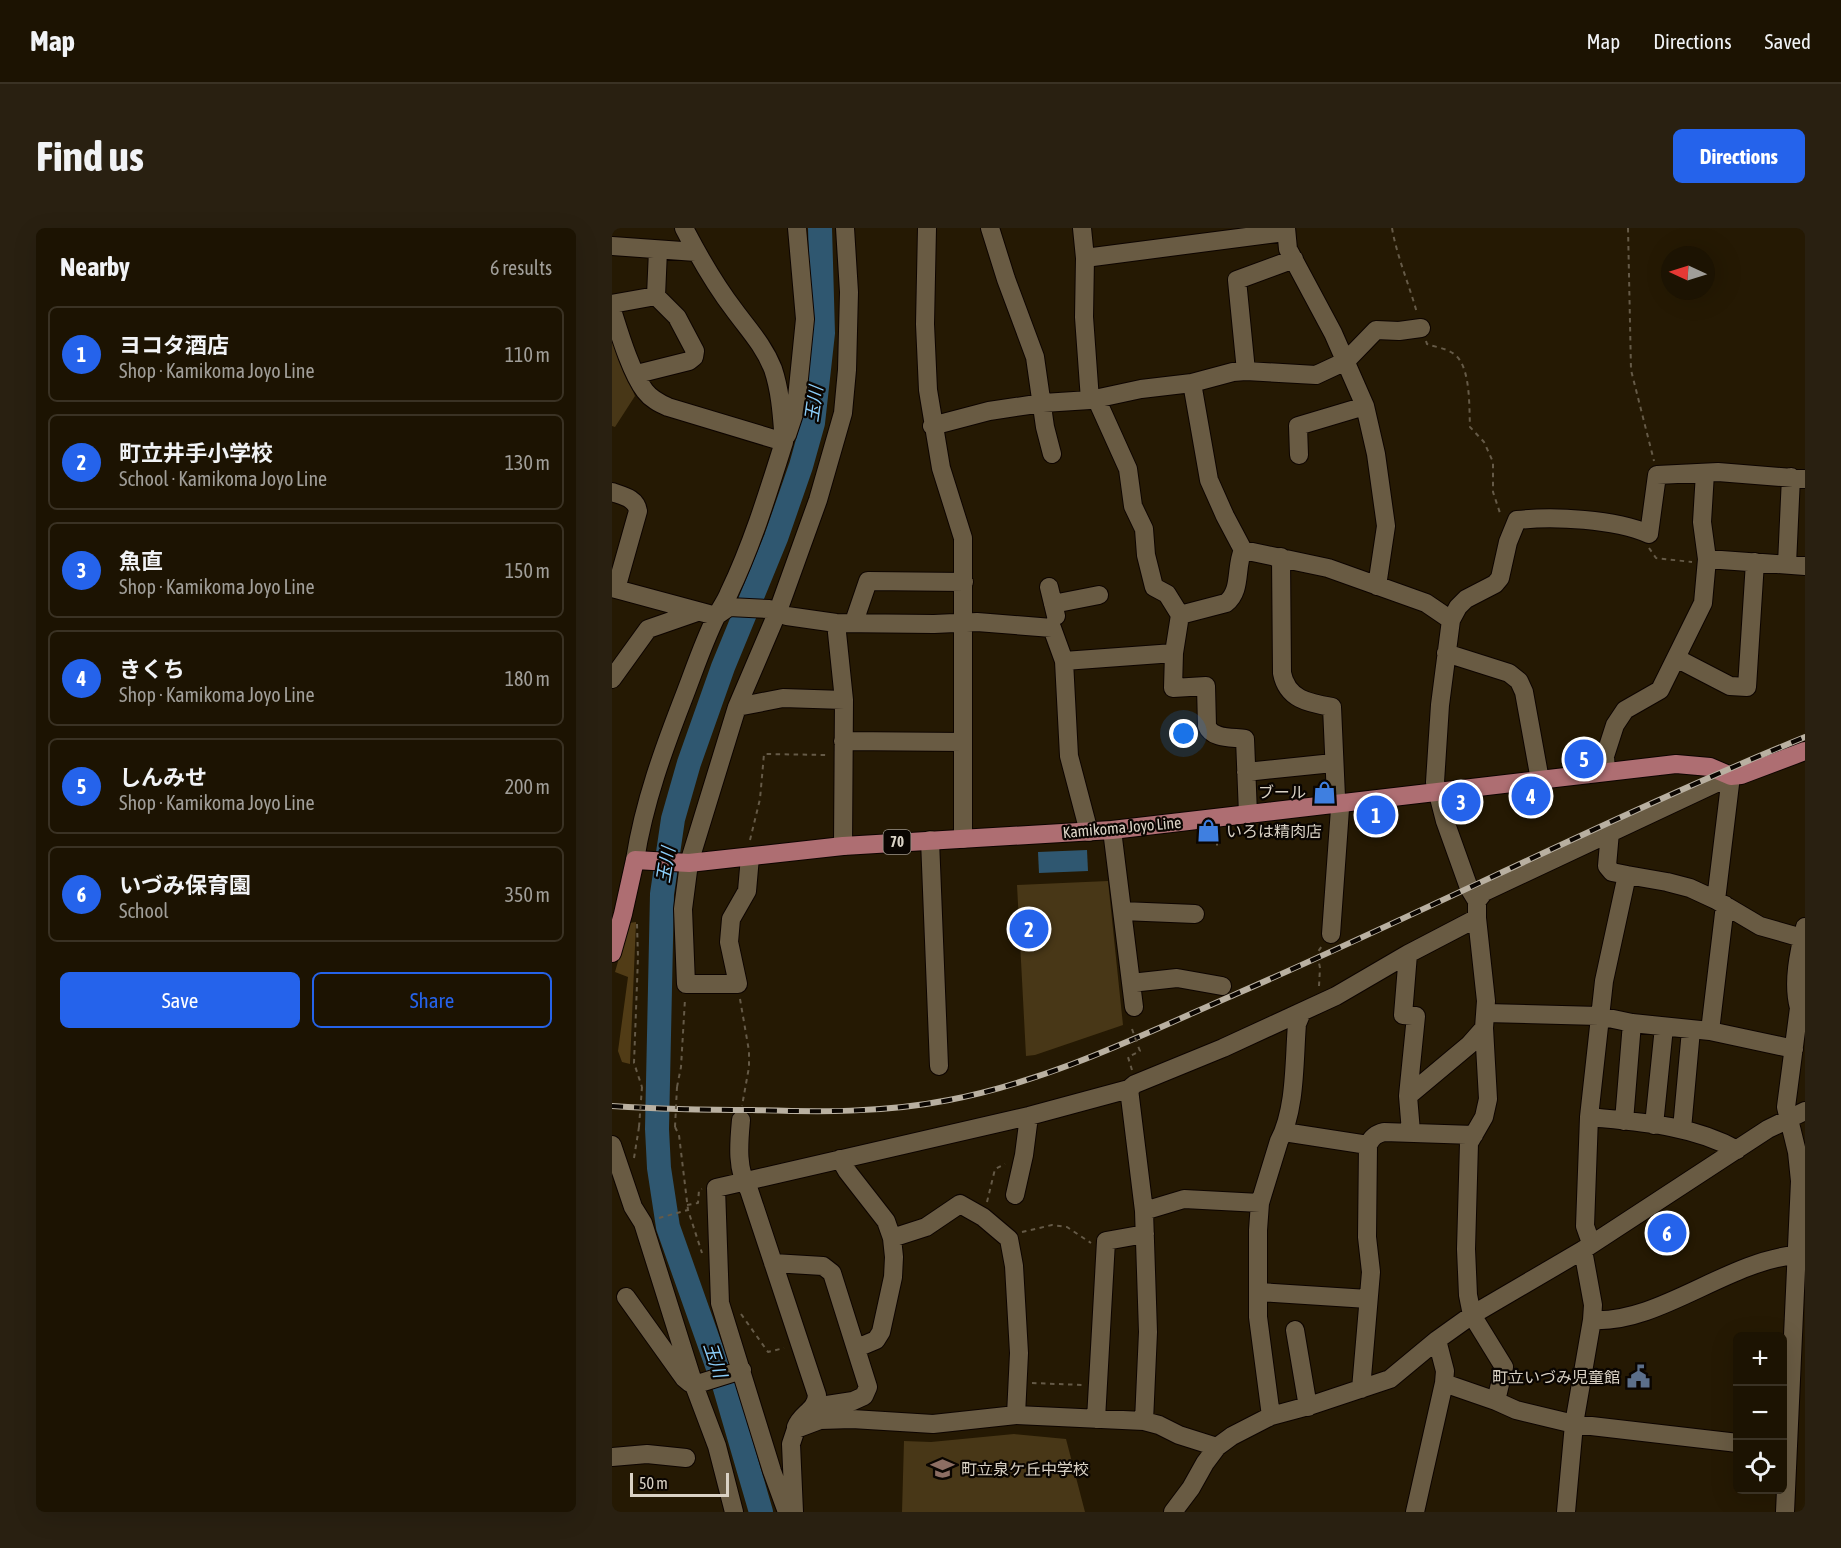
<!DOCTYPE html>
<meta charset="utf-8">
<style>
body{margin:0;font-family:"Asap Condensed","Noto Sans JP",sans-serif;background:#292011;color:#f1f3f6}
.controls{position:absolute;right:18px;bottom:18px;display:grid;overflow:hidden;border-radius:9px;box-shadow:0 6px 24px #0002}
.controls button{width:54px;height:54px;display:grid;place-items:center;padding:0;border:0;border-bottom:2px solid #3a3224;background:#1c1302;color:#f1f3f6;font:30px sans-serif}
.compass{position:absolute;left:1049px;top:18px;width:54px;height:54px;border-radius:50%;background:#1c1302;box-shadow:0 6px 24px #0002;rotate:274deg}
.scale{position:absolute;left:18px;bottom:15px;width:99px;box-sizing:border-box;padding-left:6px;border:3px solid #dad2c5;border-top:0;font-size:16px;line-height:21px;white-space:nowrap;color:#dad2c5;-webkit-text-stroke:4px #0a0501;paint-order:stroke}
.you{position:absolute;left:572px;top:506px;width:21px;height:21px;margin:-15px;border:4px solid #fff;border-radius:50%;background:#1a73e8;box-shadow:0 0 0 9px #1a73e833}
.badge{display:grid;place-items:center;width:39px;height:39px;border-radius:50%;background:#2563eb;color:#fff;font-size:20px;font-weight:700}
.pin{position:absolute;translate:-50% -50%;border:3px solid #fff;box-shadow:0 2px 6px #0006}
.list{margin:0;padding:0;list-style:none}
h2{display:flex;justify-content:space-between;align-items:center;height:78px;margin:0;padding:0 24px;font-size:26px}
h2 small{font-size:20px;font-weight:400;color:#a09e99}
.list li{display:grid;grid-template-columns:39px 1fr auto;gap:18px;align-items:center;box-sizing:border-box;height:96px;margin:0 12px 12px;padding:0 12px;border:2px solid #3a3224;border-radius:9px}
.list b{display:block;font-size:22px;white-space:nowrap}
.list p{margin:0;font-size:20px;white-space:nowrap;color:#a09e99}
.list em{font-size:20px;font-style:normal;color:#a09e99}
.actions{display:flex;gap:12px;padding:18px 24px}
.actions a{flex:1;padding:14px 0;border:2px solid #2563eb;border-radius:9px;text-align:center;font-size:21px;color:#2563eb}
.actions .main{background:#2563eb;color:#fff}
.icon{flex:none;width:33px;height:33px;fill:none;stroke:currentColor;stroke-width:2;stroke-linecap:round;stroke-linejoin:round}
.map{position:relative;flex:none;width:1193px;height:1284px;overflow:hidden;border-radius:9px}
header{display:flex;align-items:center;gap:36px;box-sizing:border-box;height:84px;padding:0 30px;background:#1c1302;border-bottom:2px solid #3a3224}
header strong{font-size:28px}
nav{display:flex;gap:33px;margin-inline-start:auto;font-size:21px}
.intro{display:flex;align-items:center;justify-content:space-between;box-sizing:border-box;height:144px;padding:0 36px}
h1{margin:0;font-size:42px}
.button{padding:15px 27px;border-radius:9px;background:#2563eb;color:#fff;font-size:21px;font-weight:700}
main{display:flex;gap:36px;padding:0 36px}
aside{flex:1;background:#1c1302;border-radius:9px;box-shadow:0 6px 24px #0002}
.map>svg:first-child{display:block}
.green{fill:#483717}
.forest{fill:#513c16}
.water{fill:#2f5770}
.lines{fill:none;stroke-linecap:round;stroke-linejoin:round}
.river{stroke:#2f5770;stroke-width:24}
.minor-casing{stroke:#0d0400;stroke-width:20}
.major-casing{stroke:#0d0400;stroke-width:20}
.path{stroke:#655a47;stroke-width:2;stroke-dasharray:4.5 4.5;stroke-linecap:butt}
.minor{stroke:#695b43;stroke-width:18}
.major{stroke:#ae6e72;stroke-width:18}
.rail-casing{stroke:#b9b0a1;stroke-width:6}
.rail{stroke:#0a0501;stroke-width:4;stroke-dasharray:11;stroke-linecap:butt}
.path-bridge{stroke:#655a47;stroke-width:2;stroke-dasharray:4.5 4.5;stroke-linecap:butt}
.labels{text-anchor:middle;stroke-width:4.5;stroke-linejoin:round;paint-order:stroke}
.shield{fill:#0a0501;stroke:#9c948a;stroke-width:1.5}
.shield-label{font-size:15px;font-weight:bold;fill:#dad2c5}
.poi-label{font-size:16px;fill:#dad2c5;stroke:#0a0501;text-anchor:end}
.street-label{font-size:16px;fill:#dad2c5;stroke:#0a0501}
.water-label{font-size:18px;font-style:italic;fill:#8bcdf9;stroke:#0a0501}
</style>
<header>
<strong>Map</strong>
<nav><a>Map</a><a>Directions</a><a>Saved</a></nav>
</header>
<div class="intro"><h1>Find us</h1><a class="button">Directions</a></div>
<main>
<aside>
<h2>Nearby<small>6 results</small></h2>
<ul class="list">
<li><span class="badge">1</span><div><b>ヨコタ酒店</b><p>Shop · Kamikoma Joyo Line</p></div><em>110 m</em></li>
<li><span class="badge">2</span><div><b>町立井手小学校</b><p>School · Kamikoma Joyo Line</p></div><em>130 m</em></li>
<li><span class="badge">3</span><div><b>魚直</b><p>Shop · Kamikoma Joyo Line</p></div><em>150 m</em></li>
<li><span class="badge">4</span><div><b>きくち</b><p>Shop · Kamikoma Joyo Line</p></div><em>180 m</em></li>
<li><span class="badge">5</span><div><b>しんみせ</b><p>Shop · Kamikoma Joyo Line</p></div><em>200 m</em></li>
<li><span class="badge">6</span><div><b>いづみ保育園</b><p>School</p></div><em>350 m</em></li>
</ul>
<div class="actions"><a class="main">Save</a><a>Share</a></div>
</aside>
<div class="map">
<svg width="1193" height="1284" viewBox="0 0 1193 1284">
<rect width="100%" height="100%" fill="#251903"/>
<path class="green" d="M0,113l23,55 -20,31 -3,-1z
M496,653l15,144 -88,30 -9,1 -9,-171z
M402,1206l52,5 19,73h-183l2,-71 27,1z"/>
<path class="forest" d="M24,694l-6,142 -8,-2 -4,-11 10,-74 -13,-5 14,-49z"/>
<path class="water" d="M475,622l1,21 -49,2 -1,-21z"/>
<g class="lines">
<path class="river" d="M149,1284l-37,-127 -56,-158 -9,-59 -2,-39 5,-235 11,-75 16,-56 34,-96 53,-129 25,-72 12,-43 10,-90 -3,-105"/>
<defs>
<path id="minor" d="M72,0c15,29 31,57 51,83 14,19 29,35 38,58 8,24 9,49 11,73
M315,0l-2,96 3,66 13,78 22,70v301
M378,0l16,51 29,78 10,70 7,27
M470,0l3,30 -1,59 6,83
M674,0l2,21 45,84 32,73 11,48 10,72 -9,60
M0,18l84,6
M473,30l200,-26
M44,68l2,-46
M0,76l44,-8 21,21 18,34 -1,6 -5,4 -52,13
M0,82c7,22 19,63 33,81 6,8 14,12 23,16l116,35c-16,51 -32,103 -55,151 -3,8 -9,16 -13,24 -12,24 -21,51 -31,77 -21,54 -41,108 -50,166
M634,143l-9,-91 57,-21
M580,155l17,97 16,36 18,34
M320,198l57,-15 54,-8 47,-3 51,-11 51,-6 41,-11 13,-1 70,4 30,-14 30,-31 23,1 22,-3
M175,207l9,-27 9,-89 -8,-91
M687,227l-1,-29 67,-20
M0,264c11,4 24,6 26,19l-22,78
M669,329l1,116c5,26 26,30 50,34l4,90 4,12 -9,125
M1095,331l98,7
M1175,336l4,-87
M437,359l7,29
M0,360l104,28 13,-9 40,2 18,7 49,7 98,1 43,-2 75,6 12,33 5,95 20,76
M441,376l46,-9
M568,387l46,-12c16,-12 9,-36 17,-53l85,18 98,35 25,17
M242,394l14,-41 96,1
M224,395l8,77 -61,-2 -46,9 41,-96 40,-111 25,-87 4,-43 2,-78 -4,-64
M562,425l-1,35 33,-2 1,40c5,13 25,11 38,13l3,75
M834,425l63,20 10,8 5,11 16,88
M1064,430l54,28 17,1 8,-125
M452,433l110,-8 6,-38 -13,-21 -13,-7 -8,-32 -2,-26 -11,-23 -5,-37 -32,-71
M0,451l36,-50 49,-17
M125,479l-48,156 -6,46 3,75h52l-9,-42 2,-23 16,-28 3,-34
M231,513l120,1
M634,544l87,-9
M994,544l-1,-16 10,-31 10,-15 35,-20 43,-87 4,-44 -5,-37 3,-49
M500,602l22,177
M998,604l-3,34 5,6 15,3
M318,612l9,226
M231,618l1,-146
M1104,672l15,-124
M865,673l-8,-13 -24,-67 -10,-39 5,-77 11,-85 7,-13 8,-8 29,-15 5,-6 8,-36 9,-22c38,-4 97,-1 132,14l8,-59 61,-3 87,7
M510,683l73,3
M796,726l-5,61 13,1 -8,80 3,36
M519,755l46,-5 45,8
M874,785l113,3 33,7 78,8 84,18
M1098,803l15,-126
M517,861l15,122 4,121 -4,89
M796,868l61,-51 15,-17
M977,889c50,5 104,8 148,33
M129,892c-2,22 -5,50 8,70l68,205c-1,16 -16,18 -21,32
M1012,893l8,-98
M1042,897l10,-98
M1070,901l9,-99
M672,904l84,13
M0,917l21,62 10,16 51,162 23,61 17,66
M228,931l7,12 39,50 6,17 34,-11 34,-23 23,13 26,22 5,27 5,87 -3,62
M403,967l9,-40 5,-39
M532,983l40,-12 76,4
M979,1015l-6,-17 4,-109 15,-136 23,-106 40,7 23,6 26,12 44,26 42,12
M161,1035l50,3 9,7 36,114 -4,9 -11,5 -39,6
M647,1064l109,7
M14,1069l58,81 6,5
M980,1092c66,4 134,-58 203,-65
M683,1102l13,77
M245,1120l19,-8 5,-8 12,-55 1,-20 -2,-19
M832,1155l52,18 8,-34 -32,-52 -4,-20 -2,-46 3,-106 15,-26 4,-18 -4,-71 2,-27 -9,-83v-17l7,-9 247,-116
M82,1157l48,-15
M749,1161l10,-117 -4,-35 1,-92c4,-8 8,-11 16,-13l90,3
M884,1173l20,9 58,14 164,19
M659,1188l-13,-99v-87l2,-27 19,-62c17,-32 15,-81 18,-117l5,-12
M484,1191l10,-178 39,-7
M0,1229l35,-3 39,4
M175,1284l-15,-41 -52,-168 -4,-115 313,-72 100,-27 6,-5 88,-36 113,-52 72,-42 69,-36
M182,1284l-3,-68 5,-15 24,-9 32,-1 81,5 83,-9 128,6 15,4 20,10 38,12
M561,1284l18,-24 14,-25 12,-16 15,-11 39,-20 41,-11 78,-26 47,-39 35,-25 111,-65 185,-121 37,-18
M803,1284l29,-129 1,-12 -8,-31
M954,1284l8,-88 18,-104 1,-15 -10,-55
M1173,1284l15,-331 -3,-29 -11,-45 13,-99c-7,-25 0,-56 6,-81"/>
<path id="major" d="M0,725l11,-39 12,-54 54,3 154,-17 269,-16 564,-66 34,3 21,9 10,-1 64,-24"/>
</defs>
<use href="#minor" class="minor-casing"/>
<use href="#major" class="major-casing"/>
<path class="path" d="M780,0c5,29 17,56 25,85
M1016,0l3,142 23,91
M814,113l1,3c8,3 19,4 27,10 17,12 15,53 16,73l14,15 9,20v30l7,21 3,1
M1037,320l7,10 36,4
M605,604v17
M138,612l10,-41 4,-45 63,1
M25,696l1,33 -4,106 8,24
M707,758l1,-18 -3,-15 5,-7
M128,771l9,52v16l-7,39
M520,842l-4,-13 12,-6 -2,-5
M65,859l4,-20 4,-68
M63,899l4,8 9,75 14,43
M22,930l5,-31
M375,974l8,-33 10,-5
M75,977l11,-2 1,-13 3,-1
M47,990l29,-8
M410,1004l30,-7 15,2 24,16
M129,1086l27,38 16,-4
M420,1155l51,2"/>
<use href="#minor" class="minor"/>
<use href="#major" class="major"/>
<defs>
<path id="rail" d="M0,878c47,3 93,4 140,4 66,2 132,3 197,-10 100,-19 193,-65 287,-106 191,-83 376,-178 569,-257"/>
</defs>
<use href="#rail" class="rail-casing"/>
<use href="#rail" class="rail"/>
<path class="path-bridge" d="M520,801l6,17
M27,899l3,-40
M63,899l2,-40"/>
</g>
<defs>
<symbol id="shop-bare" viewBox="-9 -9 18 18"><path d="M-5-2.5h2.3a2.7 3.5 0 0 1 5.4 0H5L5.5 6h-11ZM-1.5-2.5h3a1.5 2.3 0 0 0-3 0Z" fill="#3f7fe0" stroke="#0a0501" stroke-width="2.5" paint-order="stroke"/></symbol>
<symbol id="civic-bare" viewBox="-9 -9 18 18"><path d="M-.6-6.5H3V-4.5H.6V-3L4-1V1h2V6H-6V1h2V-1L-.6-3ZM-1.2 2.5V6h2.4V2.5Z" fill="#5c6f8a" stroke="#0a0501" stroke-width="2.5" paint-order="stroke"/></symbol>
<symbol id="school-bare" viewBox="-9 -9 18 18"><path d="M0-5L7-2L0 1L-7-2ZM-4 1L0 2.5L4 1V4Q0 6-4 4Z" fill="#8d6e63" stroke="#0a0501" stroke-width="2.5" paint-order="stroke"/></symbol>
</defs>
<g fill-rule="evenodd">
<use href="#shop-bare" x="696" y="548" width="33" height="33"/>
<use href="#shop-bare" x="580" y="586" width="33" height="33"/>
<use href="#civic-bare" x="1010" y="1132" width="33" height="33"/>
<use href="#school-bare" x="314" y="1224" width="33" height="33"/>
</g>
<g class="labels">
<rect class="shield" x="271.5" y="602" width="27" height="24" rx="4.5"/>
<g class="shield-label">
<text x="285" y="619">70</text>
</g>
<g class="poi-label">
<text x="694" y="570">ブール</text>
<text x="614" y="609" text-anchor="start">いろは精肉店</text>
<text x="1008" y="1155">町立いづみ児童館</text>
<text x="349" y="1247" text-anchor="start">町立泉ケ丘中学校</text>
</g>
<g class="street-label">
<text transform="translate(510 599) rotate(-5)" y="6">Kamikoma Joyo Line</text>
</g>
<g class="water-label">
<text transform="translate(202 176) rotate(-82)" y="6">玉川</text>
<text transform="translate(54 637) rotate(-81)" y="6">玉川</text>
<text transform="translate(103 1132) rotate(71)" y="6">玉川</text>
</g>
</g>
</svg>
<div class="controls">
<button>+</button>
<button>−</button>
<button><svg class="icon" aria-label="locate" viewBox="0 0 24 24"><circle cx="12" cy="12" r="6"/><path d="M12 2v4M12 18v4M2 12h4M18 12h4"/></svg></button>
</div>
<svg class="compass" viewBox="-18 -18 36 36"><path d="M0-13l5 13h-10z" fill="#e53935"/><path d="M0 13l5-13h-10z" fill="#a09e99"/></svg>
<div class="scale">50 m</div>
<div class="you"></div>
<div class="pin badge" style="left:764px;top:587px">1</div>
<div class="pin badge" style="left:417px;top:701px">2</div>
<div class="pin badge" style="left:849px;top:574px">3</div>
<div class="pin badge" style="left:919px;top:568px">4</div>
<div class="pin badge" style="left:972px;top:531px">5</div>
<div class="pin badge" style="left:1055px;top:1005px">6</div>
</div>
</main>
